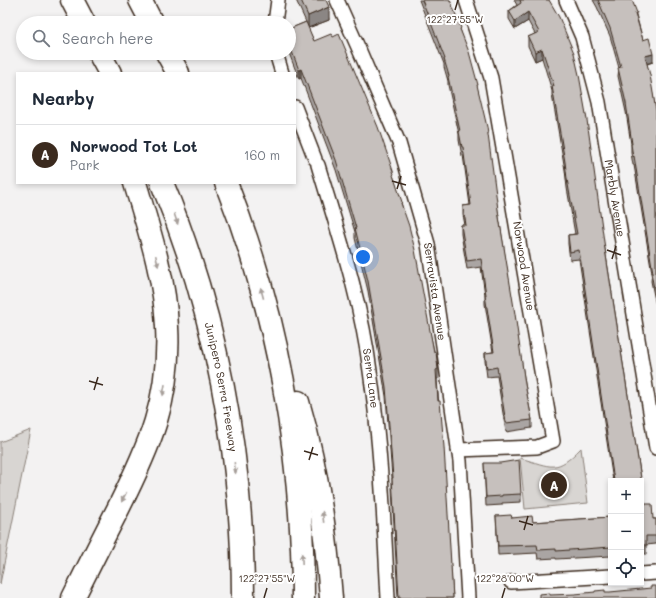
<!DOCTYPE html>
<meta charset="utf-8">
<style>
body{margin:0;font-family:Mali,sans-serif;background:#f2f2f3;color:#1f2937}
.controls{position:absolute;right:12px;bottom:12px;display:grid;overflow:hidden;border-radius:0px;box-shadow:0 2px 6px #0003}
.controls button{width:36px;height:36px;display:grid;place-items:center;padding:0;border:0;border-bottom:1px solid #e0e1e3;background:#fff;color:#1f2937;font:20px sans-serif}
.you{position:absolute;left:363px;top:257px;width:14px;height:14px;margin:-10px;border:3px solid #fff;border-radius:50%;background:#1a73e8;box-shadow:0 0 0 6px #1a73e833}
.badge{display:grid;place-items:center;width:26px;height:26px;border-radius:50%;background:#3b2a1e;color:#fff;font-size:13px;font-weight:700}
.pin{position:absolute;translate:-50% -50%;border:2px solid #fff;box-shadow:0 1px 4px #0006}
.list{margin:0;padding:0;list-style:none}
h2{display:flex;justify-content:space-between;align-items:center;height:52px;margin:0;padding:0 16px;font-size:17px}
h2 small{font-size:13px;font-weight:400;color:#747a83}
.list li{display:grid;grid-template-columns:26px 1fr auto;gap:12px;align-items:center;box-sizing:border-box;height:60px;padding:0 16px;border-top:1px solid #e0e1e3}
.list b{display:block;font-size:15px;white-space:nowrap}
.list p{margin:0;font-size:13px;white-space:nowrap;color:#747a83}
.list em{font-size:13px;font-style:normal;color:#747a83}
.icon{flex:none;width:22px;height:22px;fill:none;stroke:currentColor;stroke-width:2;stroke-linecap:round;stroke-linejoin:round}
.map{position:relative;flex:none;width:656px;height:598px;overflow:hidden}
.search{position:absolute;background:#fff;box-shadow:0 2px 6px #0003;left:16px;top:16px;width:280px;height:44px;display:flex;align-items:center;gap:10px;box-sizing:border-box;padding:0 14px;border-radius:22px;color:#747a83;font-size:15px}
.panel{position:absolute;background:#fff;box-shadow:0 2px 6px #0003;left:16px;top:72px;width:280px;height:112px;border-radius:0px}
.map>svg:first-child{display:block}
.green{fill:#d8d5d2;stroke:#8a8078}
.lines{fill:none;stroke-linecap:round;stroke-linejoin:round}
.minor-casing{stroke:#3b2a1e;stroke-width:16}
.motorway-casing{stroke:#3b2a1e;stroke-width:25}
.minor{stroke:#fff;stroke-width:13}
.motorway{stroke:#fff;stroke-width:22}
.wall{fill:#aaa5a3;stroke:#3b2a1e}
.shaded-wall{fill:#8b8684;stroke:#3b2a1e}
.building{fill:#c6c0bd;stroke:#3b2a1e}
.oneway{fill:#a79f9a}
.ticks{fill:none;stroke:#3b2a1e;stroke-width:1.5}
.labels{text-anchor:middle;stroke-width:4;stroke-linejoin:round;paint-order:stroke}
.street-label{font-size:11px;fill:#3b2a1e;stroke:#fff}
.ticks-label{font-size:10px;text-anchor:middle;fill:#3b2a1e;stroke:#fff;stroke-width:4;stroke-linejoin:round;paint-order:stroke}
</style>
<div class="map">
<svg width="656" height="598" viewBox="0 0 656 598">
<rect width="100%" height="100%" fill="#f3f2f2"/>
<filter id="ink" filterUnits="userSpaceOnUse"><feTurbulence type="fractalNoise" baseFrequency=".025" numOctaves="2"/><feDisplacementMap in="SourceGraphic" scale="8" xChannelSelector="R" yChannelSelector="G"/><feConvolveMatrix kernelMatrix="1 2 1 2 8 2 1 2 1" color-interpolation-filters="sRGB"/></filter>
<g filter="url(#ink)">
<path class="green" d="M31,430l-31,154v-142z
M581,448l7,55 -63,6 -5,-51c32,9 36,16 61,-10z"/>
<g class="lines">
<defs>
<g id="minor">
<path id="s1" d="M337,0l21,47 41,96 29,101 32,217 8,137"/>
<path id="s2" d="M566,0l16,37 17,65 57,346"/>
<path d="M275,23l3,-23"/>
<path d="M276,53l6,20"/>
<path d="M295,107l20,52"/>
<path id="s3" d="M318,165c20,67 43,135 52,206 11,75 14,151 18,227"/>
<path d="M458,450l79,-3 16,-6 -62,-363 -25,-78"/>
<path d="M641,574l15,-1"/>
<path d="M511,582l100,-6"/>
</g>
<g id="motorway">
<path d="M72,0l12,23"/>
<path d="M140,0l12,23"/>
<path d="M99,53l11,20"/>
<path d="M167,53l11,20"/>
<path id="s4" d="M162,183c54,130 81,274 81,415"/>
<path d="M226,183c52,131 77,274 77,415"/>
<path d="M298,402c19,64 28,130 33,196"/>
<path d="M73,598c15,-30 30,-60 45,-89 31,-62 53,-110 49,-182 -2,-49 -18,-97 -32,-144"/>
</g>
</defs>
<use href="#minor" class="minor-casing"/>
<use href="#motorway" class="motorway-casing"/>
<use href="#minor" class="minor"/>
<use href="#motorway" class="motorway"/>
</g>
<path class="wall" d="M296,0h30l3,20 -21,8 6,13 80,137 8,28 36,163v10h-1l16,219h-55l-6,-110v-10l-6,-82 -18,-105 -13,-53v-6l-19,-62 -35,-92 -2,1 -10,-26v-24l17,-7z
M419,0h31l11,32 17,59 21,126 26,167 7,36v8l-26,4 -9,-56 -10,1 -2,-16v-8l8,-1 -8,-48v-9l-4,-28 -14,2 -6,-35v-9h4l-2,-10v-9l7,-1 -7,-50 -1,1 -3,-16v-6l-11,-49v-4l-4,-14v-3z
M514,0h35l56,249 40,255 8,15h3v25l-10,1v9h-5v-73h-28l-34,-222 -9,1 -2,-16v-9l7,-1 -8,-46 -2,-18 -13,-75v-4l-10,-33 -7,3 -7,-15v-9l7,-3 -7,-13 -13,8 -6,-10v-8l8,-6z
M593,0h39l11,40 10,22 -6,2 9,47v195l-5,-25 1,-8 -18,-108h-1l-2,-12v-9l-5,-32 -8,-36 1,-8 -9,-32 -13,-29z
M484,463l37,31v8l-19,1v2l-16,1z
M496,516l16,2 21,4 78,-5v39l-55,3v-1l-18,1 -1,-6 -39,2z"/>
<path class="shaded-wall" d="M329,7v13l-21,8v-12z
M528,12v9l-13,8v-8z
M542,49v9l-7,3v-9z
M653,54v8l-8,2v-8z
M301,69v9l-2,1v-9z"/>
<path class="building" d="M301,0h25l3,7 -21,9z
M422,0h28l11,28 -1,1 9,23 9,33h-1l10,42 12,90 16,97 10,70 7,36 -26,3 -9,-56 -10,2 -2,-16 9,-1 -9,-57h1l-5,-36 -14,2 -6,-36h5l-3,-19 8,-1 -8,-58h-1l-3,-15 1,-1 -12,-54 1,-1 -5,-17h1z
M520,0h29l10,17 15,36 5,22 8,45 18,129 40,255h7l1,15h3v17h-10v9h-5v-64h-27l-35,-231 -9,2 -2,-17 9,-1 -10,-55 -2,-17 -13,-76h2l-12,-37 -7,3 -7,-15 11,-5 -11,-20 -13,9 -6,-10 12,-8z
M598,0h34l5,13h-2l8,27 6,-2 4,16 -8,2 5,19 6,36v187l-5,-25h2l-19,-117 -1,1 -2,-13h1l-6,-41 -8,-35 3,-1 -11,-39z
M306,22l8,19 17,-7 2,3 6,-3 39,93 16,47 -1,1 9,27 -1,1 8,23 6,24 19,102h2l2,17 -2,1 2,31h2l4,46 9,151h-54l-7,-120h1l-7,-91 -18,-106 -13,-53h1l-20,-68 -35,-91 -2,1 -10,-26 2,-1 -2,-5v-9z
M519,460l2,34 -19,1v1l-16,1 -2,-34h16z
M511,515l1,3 20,-2 1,6 78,-5v30l-55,4v-2l-18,1 -1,-5 -39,1 -2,-30z
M651,586h5v12h-117v-4l11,-1v2l25,-1 20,-2v-1l10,-1v2h5l41,-4z"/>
<defs><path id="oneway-solid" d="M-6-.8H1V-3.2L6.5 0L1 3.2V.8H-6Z"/></defs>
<g class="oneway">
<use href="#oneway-solid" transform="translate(176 219) rotate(71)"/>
<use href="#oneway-solid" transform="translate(157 261) rotate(77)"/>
<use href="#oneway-solid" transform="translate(262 293) rotate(-105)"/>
<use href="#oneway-solid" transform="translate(164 390) rotate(100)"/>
<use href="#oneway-solid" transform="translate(235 468) rotate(83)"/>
<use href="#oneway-solid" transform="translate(124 497) rotate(117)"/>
<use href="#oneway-solid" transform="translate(323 517) rotate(-97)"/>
<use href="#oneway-solid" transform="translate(302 559) rotate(-92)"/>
</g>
</g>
<path class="ticks" d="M455,10l3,-10M392,181l14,4M397,189l4,-13M607,250l14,5M612,259l4,-13M89,381l14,4M94,390l4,-13M304,451l14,4M309,460l4,-13M519,521l14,4M524,530l4,-14M264,598l3,-10M502,598l3,-10"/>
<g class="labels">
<g class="street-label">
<text dy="4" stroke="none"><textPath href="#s2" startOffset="205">Marbly Avenue</textPath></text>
<text transform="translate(524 266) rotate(81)" y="4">Norwood Avenue</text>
<text dy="4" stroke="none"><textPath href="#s1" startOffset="309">Serravista Avenue</textPath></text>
<text dy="4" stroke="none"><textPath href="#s3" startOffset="220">Serra Lane</textPath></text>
<text dy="4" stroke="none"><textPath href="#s4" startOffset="213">Junipero Serra Freeway</textPath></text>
</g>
</g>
<g class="ticks-label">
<text x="455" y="23">122°27'55"W</text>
<text x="267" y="582">122°27'55"W</text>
<text x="505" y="582">122°28'00"W</text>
</g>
</svg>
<div class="controls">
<button>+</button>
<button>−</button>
<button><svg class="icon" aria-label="locate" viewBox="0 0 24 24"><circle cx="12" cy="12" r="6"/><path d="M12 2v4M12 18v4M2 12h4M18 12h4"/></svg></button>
</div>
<div class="you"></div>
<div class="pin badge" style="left:554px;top:485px">A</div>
<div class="search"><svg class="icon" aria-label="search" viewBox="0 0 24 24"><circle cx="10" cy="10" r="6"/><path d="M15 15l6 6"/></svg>Search here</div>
<section class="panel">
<h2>Nearby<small></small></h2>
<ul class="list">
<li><span class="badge">A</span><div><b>Norwood Tot Lot</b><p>Park</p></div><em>160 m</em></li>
</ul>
</section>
</div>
